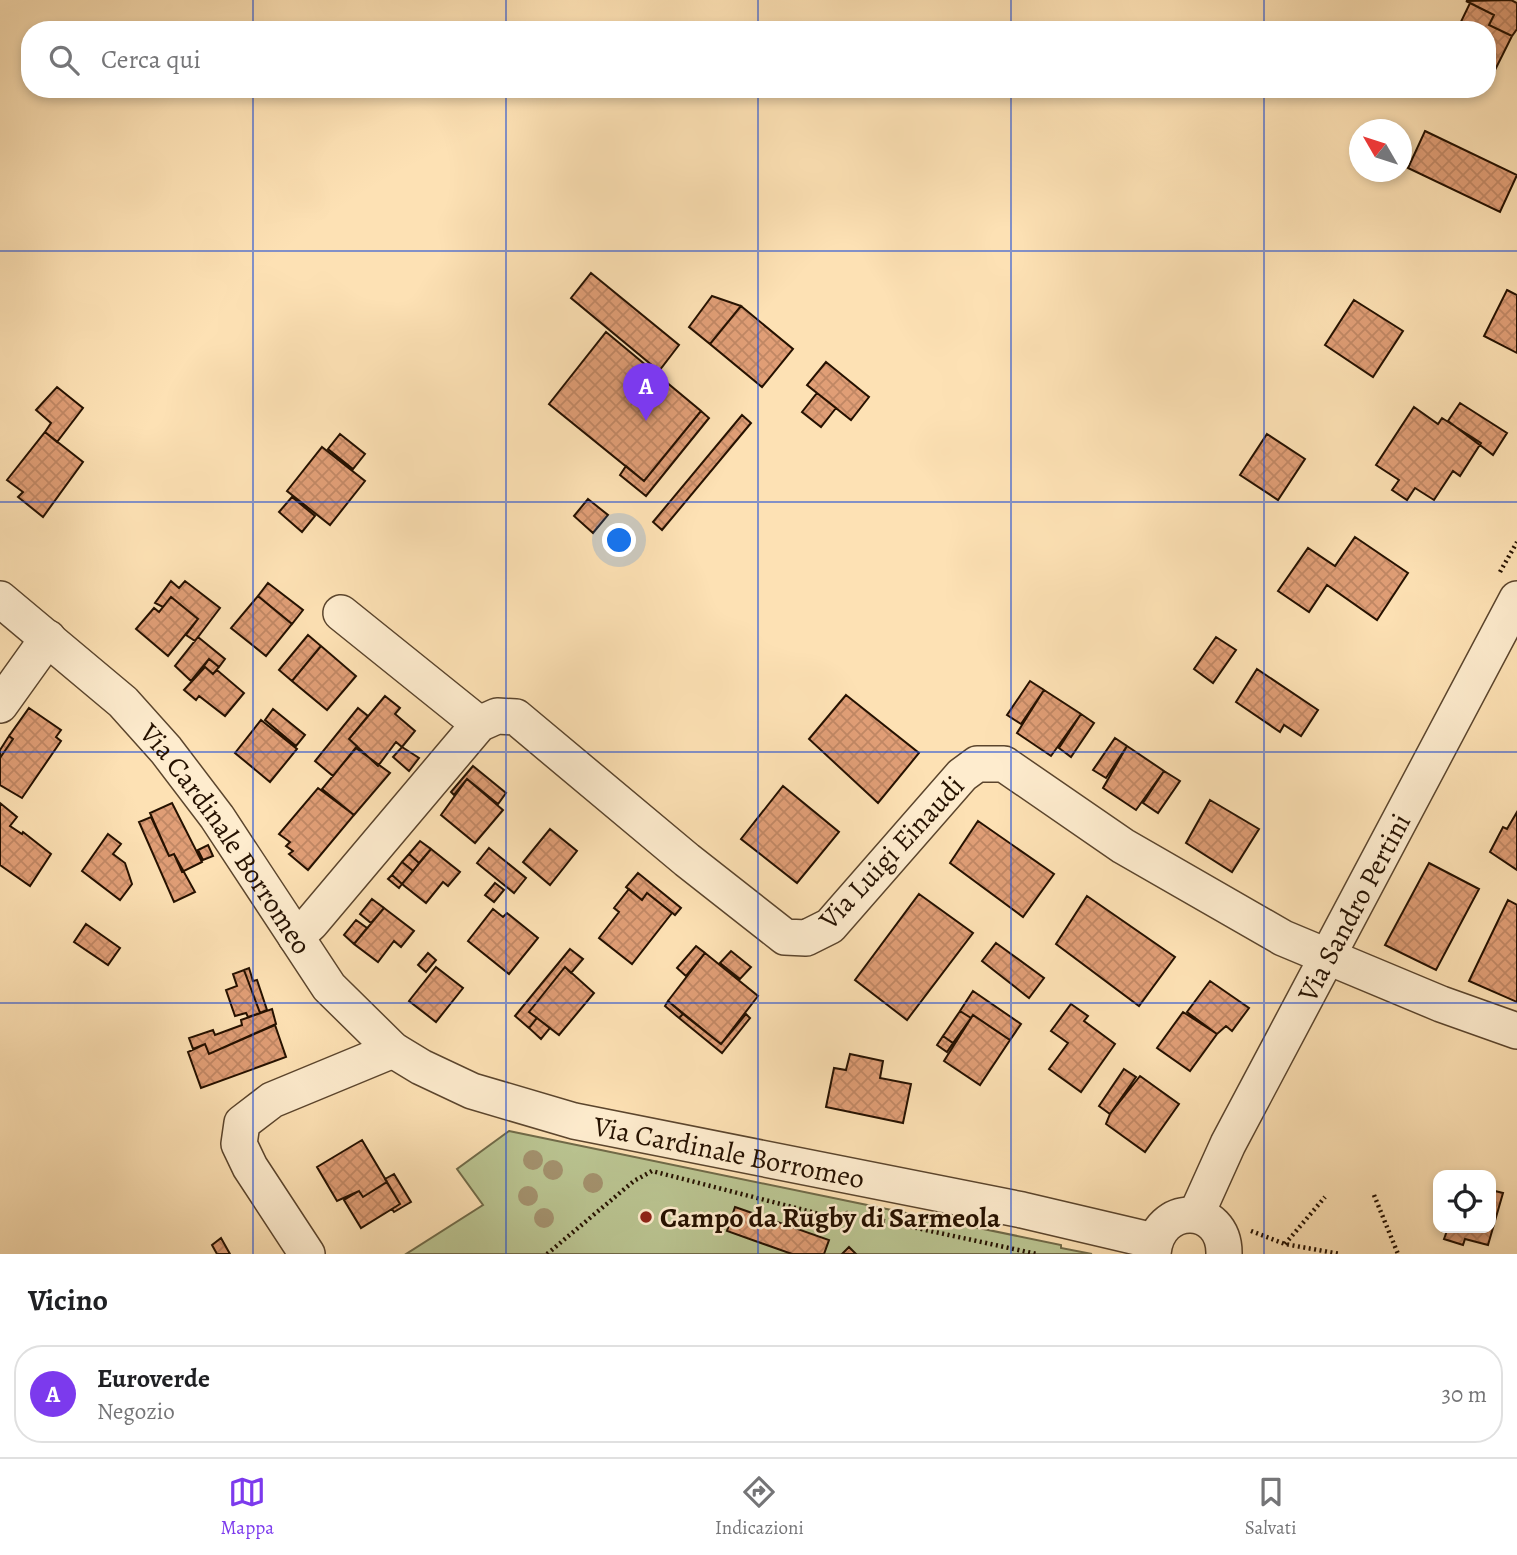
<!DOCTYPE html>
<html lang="it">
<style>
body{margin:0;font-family:Alegreya,serif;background:#f6f6f6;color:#202124}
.controls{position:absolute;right:21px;bottom:21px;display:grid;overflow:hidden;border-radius:14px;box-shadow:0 4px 10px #0003}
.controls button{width:63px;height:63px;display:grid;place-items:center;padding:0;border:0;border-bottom:2px solid #e0e0e0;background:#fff;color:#202124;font:35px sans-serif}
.compass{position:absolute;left:1349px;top:119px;width:63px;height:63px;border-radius:50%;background:#fff;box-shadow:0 4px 10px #0003;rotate:309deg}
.you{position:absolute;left:620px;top:541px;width:24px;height:24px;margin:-18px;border:5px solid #fff;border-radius:50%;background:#1a73e8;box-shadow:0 0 0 10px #1a73e833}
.badge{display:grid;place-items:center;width:46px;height:46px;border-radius:50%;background:#7c3aed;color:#fff;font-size:23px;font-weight:700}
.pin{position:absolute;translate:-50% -58px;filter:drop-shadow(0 2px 4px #0008)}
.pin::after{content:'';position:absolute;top:37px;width:24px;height:21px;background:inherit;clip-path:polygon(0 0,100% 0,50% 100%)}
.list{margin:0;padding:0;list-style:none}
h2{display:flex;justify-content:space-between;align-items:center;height:91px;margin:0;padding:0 28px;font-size:30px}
h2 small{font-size:23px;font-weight:400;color:#757577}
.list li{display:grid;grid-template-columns:46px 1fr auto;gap:21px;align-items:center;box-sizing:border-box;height:98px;margin:0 14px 14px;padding:0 14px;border:2px solid #e0e0e0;border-radius:28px}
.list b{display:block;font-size:26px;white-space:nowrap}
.list p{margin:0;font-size:23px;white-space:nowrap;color:#757577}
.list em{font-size:23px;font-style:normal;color:#757577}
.icon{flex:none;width:38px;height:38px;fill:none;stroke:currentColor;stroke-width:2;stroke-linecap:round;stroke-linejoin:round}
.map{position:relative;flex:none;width:1517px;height:1254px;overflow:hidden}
.search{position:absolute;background:#fff;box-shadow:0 4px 10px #0003;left:21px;right:21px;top:21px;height:77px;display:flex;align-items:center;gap:18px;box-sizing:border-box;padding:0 24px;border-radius:28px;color:#757577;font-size:26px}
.sheet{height:203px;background:#fff}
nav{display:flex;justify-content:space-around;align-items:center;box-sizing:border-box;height:98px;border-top:2px solid #e0e0e0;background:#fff;font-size:19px;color:#757577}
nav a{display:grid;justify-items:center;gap:4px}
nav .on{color:#7c3aed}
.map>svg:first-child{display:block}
.pitch{fill:#bac491;stroke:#706a48;stroke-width:2}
.building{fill:url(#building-cross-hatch);stroke:#251100;stroke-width:2}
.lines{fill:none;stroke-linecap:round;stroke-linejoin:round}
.minor-casing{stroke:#5b452d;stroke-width:38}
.path{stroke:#251100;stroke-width:4.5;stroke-dasharray:2 3.5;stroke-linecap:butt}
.minor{stroke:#feecce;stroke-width:35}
.tree{fill:#a3916d}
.grid{fill:none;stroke:#1d4ed8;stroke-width:2;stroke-opacity:0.55}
.poi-dot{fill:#8f2418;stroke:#feecce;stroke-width:2.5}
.labels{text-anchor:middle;stroke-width:5;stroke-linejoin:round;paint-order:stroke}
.street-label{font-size:28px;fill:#251100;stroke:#feecce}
.poi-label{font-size:28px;font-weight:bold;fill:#251100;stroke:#feecce;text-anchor:start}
</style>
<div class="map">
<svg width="1517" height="1254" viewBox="0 0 1517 1254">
<defs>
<pattern id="building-cross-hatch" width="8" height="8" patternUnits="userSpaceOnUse" patternTransform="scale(1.75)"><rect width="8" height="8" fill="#e09e76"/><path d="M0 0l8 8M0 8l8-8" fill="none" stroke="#c08764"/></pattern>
</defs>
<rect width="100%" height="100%" fill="#fde1b4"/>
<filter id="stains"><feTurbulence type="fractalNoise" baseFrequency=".00286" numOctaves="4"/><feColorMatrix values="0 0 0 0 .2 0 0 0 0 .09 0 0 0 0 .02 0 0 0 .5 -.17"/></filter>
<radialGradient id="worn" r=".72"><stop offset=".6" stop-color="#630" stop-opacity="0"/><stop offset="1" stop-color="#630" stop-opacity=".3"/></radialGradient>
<path class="pitch" d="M509,1131l552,114v3l31,6h-686l77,-49 -26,-36z"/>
<path class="building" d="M1511,0l6,3v26l-5,7 -23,-11 5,-10 -28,-14z
M1470,3l24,12 -5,10 23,11 -25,50v-56h-30z
M1425,131l92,44 -17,37 -92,-44z
M591,273l88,72 -20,26 -88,-73z
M1507,290l10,5v58l-33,-17z
M712,296l29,10 -31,38 -21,-17z
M1354,300l49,31 -30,46 -48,-32z
M741,306l52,43 -31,38 -52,-43z
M606,332l95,79 -57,70 -95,-77z
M826,362l43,35 -18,23 -44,-35z
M57,387l26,21 -26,34 -12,-10 6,-9 -15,-13z
M817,393l19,15 -15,19 -19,-15z
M1460,403l47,30 -14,22 -45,-34z
M1414,407l24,17 4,-6 39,25 -21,33 -7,-5 -19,29 -19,-12 -8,12 -15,-10 7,-10 -23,-15z
M701,411l8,7 -63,78 -26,-21 6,-9 18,15z
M742,415l9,8 -89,107 -9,-8z
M45,432l38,30 -40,55 -25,-20 5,-5 -16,-12z
M340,434l25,20 -12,15 -25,-20z
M1267,434l38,25 -27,41 -38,-25z
M322,447l43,34 -35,44 -43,-34z
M292,497l23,19 -13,16 -23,-20z
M588,499l20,16 -15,18 -19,-17z
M1355,537l53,36 -31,47 -50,-35 -18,27 -31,-21 30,-43 27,18z
M171,581l8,7 6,-7 35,27 -25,33 -9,-6 12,-16 -27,-22 -8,10 -8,-4z
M268,583l35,27 -11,14 -34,-28z
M258,596l34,28 -26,32 -35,-28z
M171,597l27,22 -30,37 -32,-27 18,-21 5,4z
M308,635l13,11 -29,35 -13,-11z
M198,637l27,22 -6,8 -10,-8 -18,22 -16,-15z
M1216,637l20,13 -23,33 -19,-14z
M321,646l35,30 -29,34 -35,-29z
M209,659l10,8 -6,7 -9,-8z
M205,667l8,7 4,-4 27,23 -19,23 -26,-20 -3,4 -12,-10z
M1257,669l61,41 -17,26 -17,-11 -4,7 -44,-30z
M1030,681l14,9 -23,34 -14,-9z
M1044,690l37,24 -30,42 -34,-23z
M846,695l73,58 -41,50 -69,-64z
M385,696l15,12 -5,6 20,17 -13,16 -6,-5 -18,24 -29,-27z
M29,708l32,22 -5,7 5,4 -39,57 -22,-13v-27l13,-19 -4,-3z
M358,708l10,8 -19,23 8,7 -24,30 -18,-15z
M273,709l32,26 -9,11 -31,-26z
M1081,714l13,9 -23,34 -12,-9z
M261,720l36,29 -27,33 -35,-29z
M9,736l4,3 -13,19v-8z
M1115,738l12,8 -21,32 -13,-8z
M1127,746l37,25 -28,39 -33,-22z
M402,747l17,11 -10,13 -16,-14z
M356,748l34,25 -36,42 -32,-26z
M473,766l33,27 -8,11 -31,-25 -13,16 -3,-3z
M1164,771l16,10 -22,32 -15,-10z
M467,779l36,31 -28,33 -34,-28z
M783,786l56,46 -42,51 -56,-44z
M318,788l36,27 -46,55 -19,-16 4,-3 -7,-5 4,-4 -11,-8z
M1210,800l49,29 -27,43 -46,-29z
M0,803l17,14 -7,9 12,8 1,-2 28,22 -21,32 -30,-21z
M172,803l30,59 -20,10 -8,-18 -5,2 -19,-43z
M1517,812v58l-27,-18 13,-25 4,2z
M151,817l18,39 5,-2 21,38 -21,10 -35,-80z
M978,821l76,53 -31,43 -73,-54z
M550,829l27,22 -27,34 -27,-23z
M108,834l13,10 -8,10 12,9 7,21 -12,16 -38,-29z
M420,841l11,8 -12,14 -10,-9z
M208,845l5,11 -10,4 -5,-10z
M489,848l37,30 -12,15 -37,-30z
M431,849l29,23 -12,14 -5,-4 -17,21 -24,-19z
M409,854l10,9 -6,8 -11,-9z
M402,862l11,9 -11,13 -10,-9z
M1429,863l50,26 -43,81 -51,-25z
M638,873l43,35 -6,7 -28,-22 -5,7 -16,-13z
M392,875l10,9 -3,4 -11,-9z
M495,883l9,7 -10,12 -9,-7z
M629,889l13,11 5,-7 25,20 -40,51 -33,-26 20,-26 -5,-4z
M919,894l54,39 -66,87 -52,-40z
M1087,896l88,61 -36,49 -83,-62z
M372,899l12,9 -13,15 -11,-9z
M1508,900l9,5v97l-48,-21z
M384,908l30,23 -13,16 -7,-6 -16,21 -24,-18z
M493,909l10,8 4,-4 31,25 -29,36 -41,-33z
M356,920l11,8 -13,16 -10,-9z
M86,924l34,24 -12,17 -34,-23z
M996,943l48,35 -15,20 -47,-37z
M696,946l9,7 -19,23 -9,-8z
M570,949l13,10 -12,14 -6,-6 -36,45 8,6 -8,10 -14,-12z
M731,951l20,16 -11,12 -20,-16z
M428,953l8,7 -10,12 -8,-7z
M705,953l53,43 -37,48 -53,-43z
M436,967l27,21 -27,34 -27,-21z
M565,967l29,26 -35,42 -30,-23z
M249,968l4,13 4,-1 10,30 -7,3 -16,-43z
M244,970l16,43 -12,4 -2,-4 -11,3 -9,-26 11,-4 -4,-12z
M1210,981l39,27 -17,23 -6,-5 -9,8 -30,-22z
M973,991l48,33 -11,16 -37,-25 -2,3 -11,-7z
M668,1001l15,13 -4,4 -14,-12z
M1071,1004l17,12 -4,5 31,23 -34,48 -32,-23 19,-26 -17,-12z
M272,1009l4,15 -67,30 -4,-10 -12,5 -4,-11 24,-8 2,5 27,-10 -1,-5z
M960,1011l11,7 -18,25 -10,-7z
M1183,1012l34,22 -27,37 -33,-23z
M683,1014l38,30 25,-30 4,4 -28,35 -43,-35z
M973,1015l37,25 -30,45 -36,-24z
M537,1018l13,10 -9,11 -12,-11z
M275,1025l11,32 -85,31 -13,-36 17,-8 4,10z
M943,1036l10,7 -6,9 -10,-7z
M850,1054l33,7 -3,17 31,6 -8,39 -77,-16 8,-39 12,2z
M1124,1069l12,8 -26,37 -11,-8z
M1140,1076l39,28 -34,48 -39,-28 4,-10z
M362,1140l25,42 -24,15 -4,-6 -22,10 -20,-34z
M394,1174l17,28 -17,10 -2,-3 8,-5 -15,-25z
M387,1182l13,22 -39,24 -17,-28 15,-9 4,6z
M1491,1190l12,3 -15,52 -23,-6 -2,6 -19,-6 4,-11h43z
M735,1207l94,33 -5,14h-32l-65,-23z
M221,1238l9,16h-13l-5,-9z
M849,1247l7,7h-14z"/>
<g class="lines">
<defs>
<g id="minor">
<path id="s1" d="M0,599l123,103 43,48 51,67 112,170 64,63 28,17 51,24 102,30 448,89 132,31"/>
<path d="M341,613l138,111"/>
<path d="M0,705l48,-67"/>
<path d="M296,937l15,-14 168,-199 18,-8 19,1 171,143 98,77 21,1 24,-12 132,-151 15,-11h27l119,82 160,92 158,66 76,27"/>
<path id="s2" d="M1196,1215l32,-71 289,-545"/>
<path d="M307,1254l-57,-87 -11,-23 3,-21 30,-23 121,-50"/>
<path d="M1153,1254c4,-53 72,-51 71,0"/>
</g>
</defs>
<use href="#minor" class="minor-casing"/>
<path class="path" d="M1500,572l17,-30
M1374,1195l24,59
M1251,1231l34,13 55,10
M1285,1244l40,-47
M547,1254l87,-73 18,-10 187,48 8,-6 190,41"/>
<use href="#minor" class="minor"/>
</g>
<g class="tree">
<circle cx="533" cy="1160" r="10"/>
<circle cx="553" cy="1170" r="10"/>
<circle cx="593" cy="1183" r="10"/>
<circle cx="528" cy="1196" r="10"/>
<circle cx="544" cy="1218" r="10"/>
</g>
<path class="grid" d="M253,0v30M506,0v30M758,0v30M1011,0v30M1264,0v30M253,89v1165M506,89v1165M758,89v1165M1011,89v1165M1264,89v1165M0,251h1517M0,502h1517M0,752h1517M0,1003h1517"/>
<circle class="poi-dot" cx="646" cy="1217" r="7"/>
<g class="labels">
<g class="street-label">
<text dy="10" stroke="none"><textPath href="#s1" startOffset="332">Via Cardinale Borromeo</textPath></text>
<text transform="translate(891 852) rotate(-47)" y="10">Via Luigi Einaudi</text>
<text dy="10" stroke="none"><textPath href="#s2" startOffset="346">Via Sandro Pertini</textPath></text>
<text dy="10" stroke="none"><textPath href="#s1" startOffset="956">Via Cardinale Borromeo</textPath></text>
</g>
<g class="poi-label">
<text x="660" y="1227">Campo da Rugby di Sarmeola</text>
</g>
</g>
<rect width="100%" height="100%" filter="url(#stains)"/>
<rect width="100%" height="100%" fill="url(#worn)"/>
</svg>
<div class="controls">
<button><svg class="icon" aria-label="locate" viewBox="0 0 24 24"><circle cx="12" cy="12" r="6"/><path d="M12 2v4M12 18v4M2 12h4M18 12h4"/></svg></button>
</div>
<svg class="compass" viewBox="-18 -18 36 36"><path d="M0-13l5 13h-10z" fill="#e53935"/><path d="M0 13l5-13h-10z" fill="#757577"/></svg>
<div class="you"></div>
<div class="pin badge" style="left:646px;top:421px">A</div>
<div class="search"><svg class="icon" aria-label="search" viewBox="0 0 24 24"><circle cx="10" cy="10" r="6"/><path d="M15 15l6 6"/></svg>Cerca qui</div>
</div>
<section class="sheet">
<h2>Vicino<small></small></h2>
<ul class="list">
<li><span class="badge">A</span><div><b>Euroverde</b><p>Negozio</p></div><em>30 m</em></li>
</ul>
</section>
<nav>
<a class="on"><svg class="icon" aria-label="map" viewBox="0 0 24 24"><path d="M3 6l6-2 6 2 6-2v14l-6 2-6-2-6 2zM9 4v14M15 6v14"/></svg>Mappa</a>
<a><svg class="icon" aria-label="directions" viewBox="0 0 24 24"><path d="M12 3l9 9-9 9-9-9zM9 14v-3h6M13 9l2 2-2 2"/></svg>Indicazioni</a>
<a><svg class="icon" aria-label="saved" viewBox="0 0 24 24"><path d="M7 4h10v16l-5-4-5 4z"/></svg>Salvati</a>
</nav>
